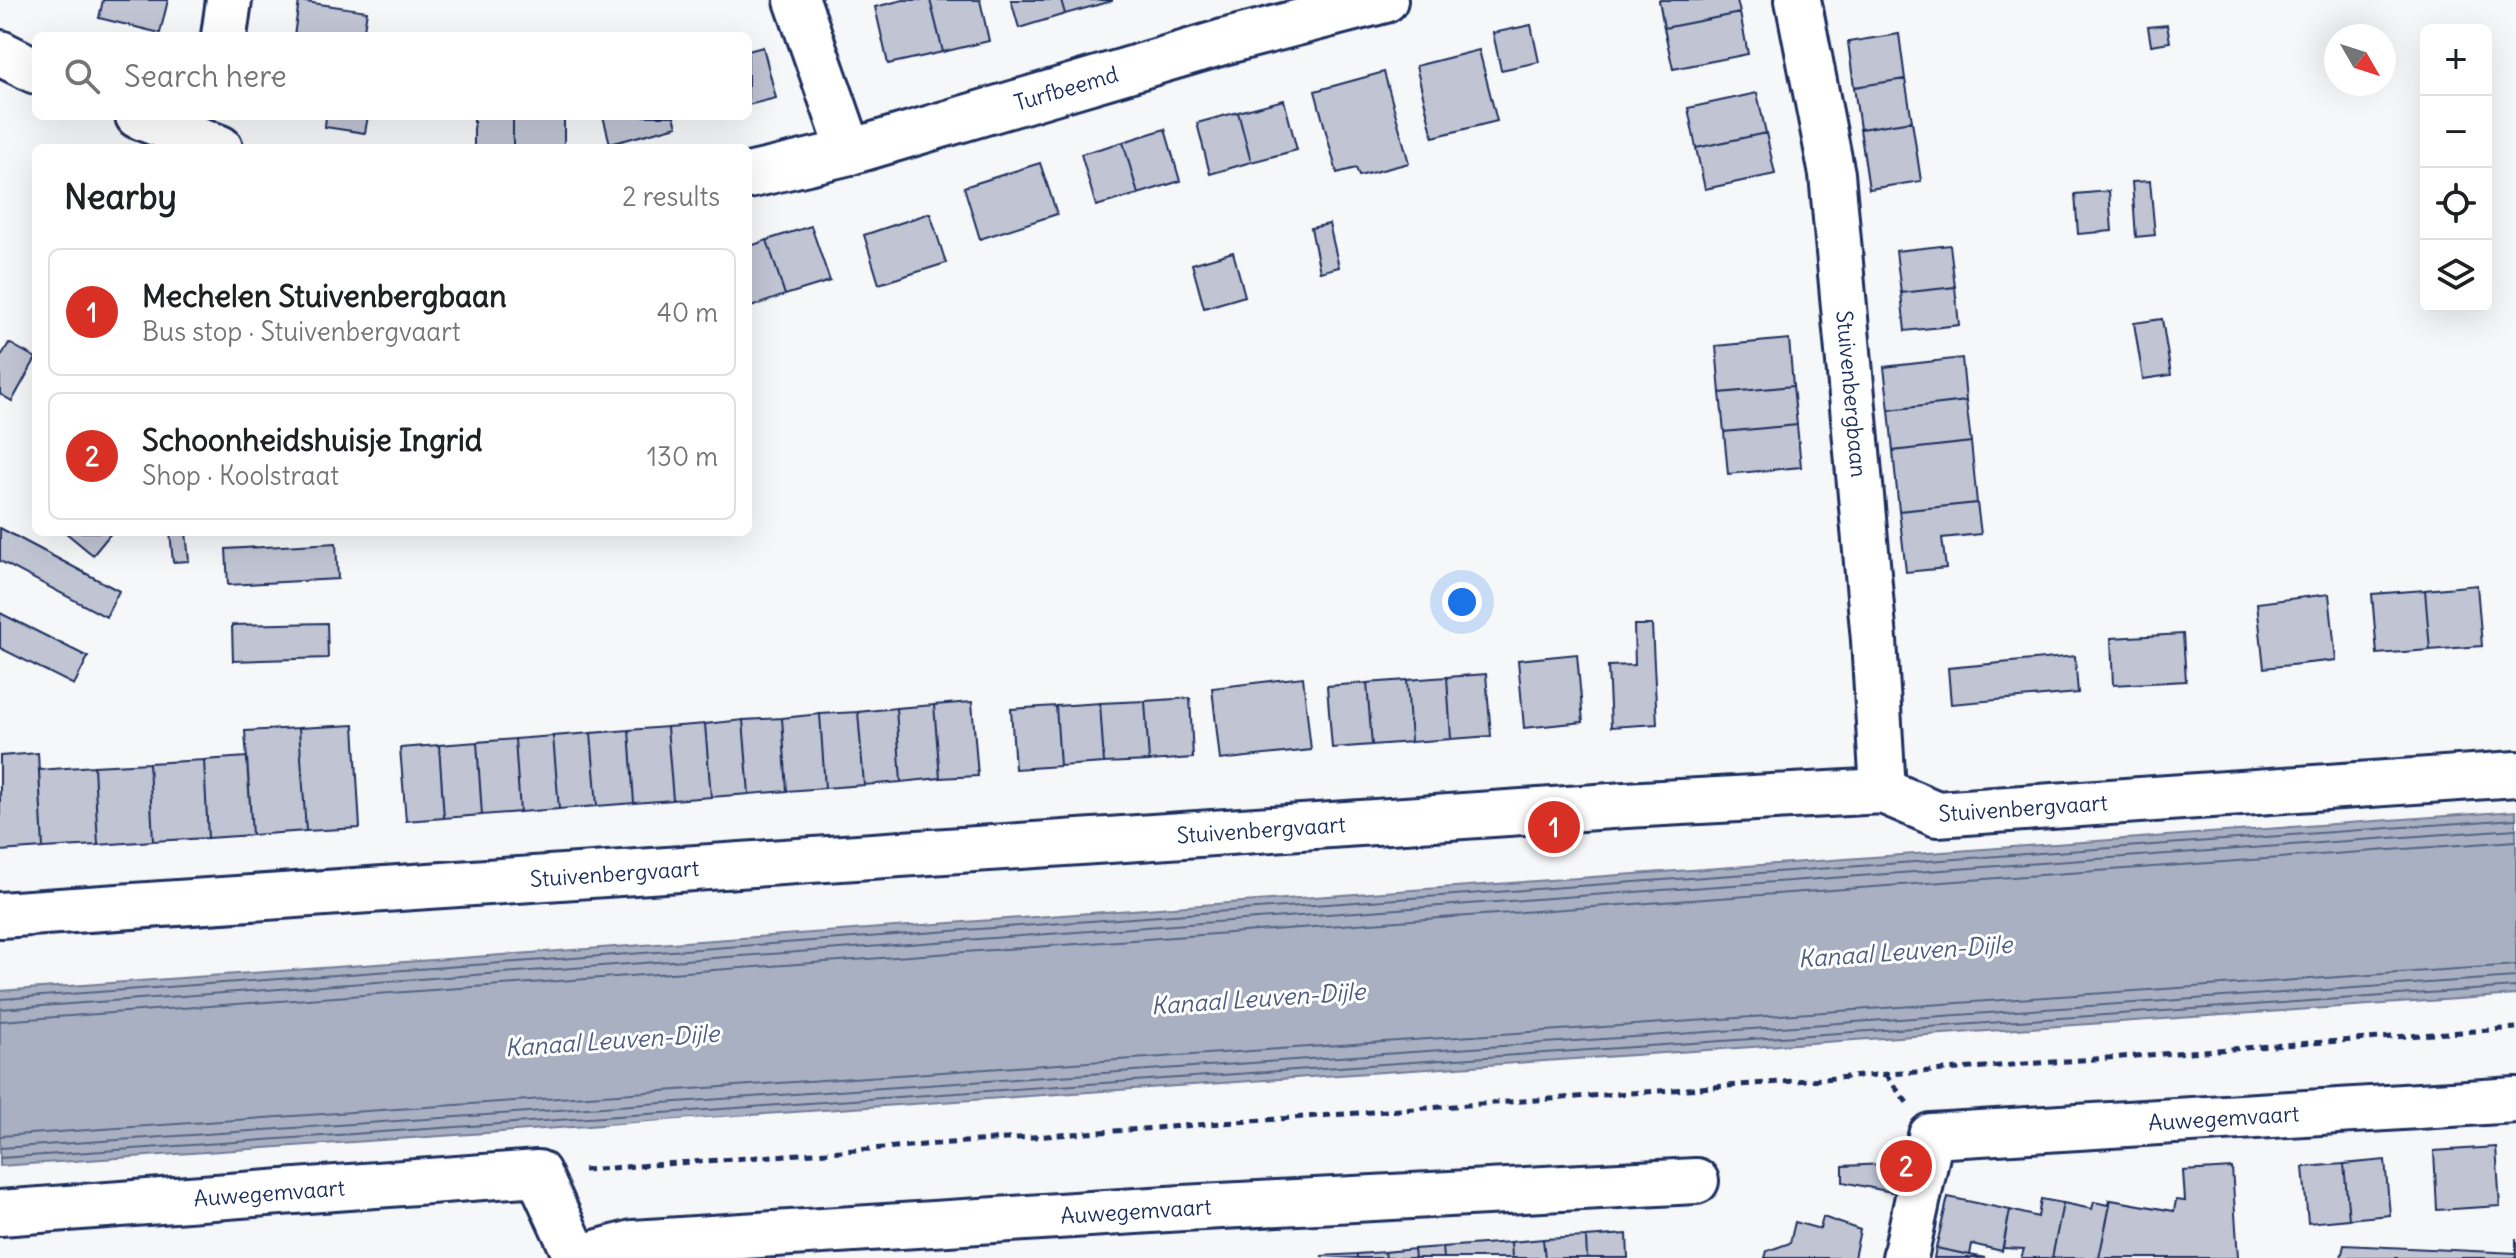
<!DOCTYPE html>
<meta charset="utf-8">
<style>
body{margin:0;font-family:Delius,sans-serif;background:#f6f6f6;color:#202124}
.controls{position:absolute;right:24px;top:24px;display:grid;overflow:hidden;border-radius:12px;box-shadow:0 8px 32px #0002}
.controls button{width:72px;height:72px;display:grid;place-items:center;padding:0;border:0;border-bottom:2px solid #e0e0e0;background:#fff;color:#202124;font:40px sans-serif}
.compass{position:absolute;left:2324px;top:24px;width:72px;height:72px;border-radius:50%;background:#fff;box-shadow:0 8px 32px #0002;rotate:129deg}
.you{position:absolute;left:1462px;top:602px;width:28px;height:28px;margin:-20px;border:6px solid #fff;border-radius:50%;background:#1a73e8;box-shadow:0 0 0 12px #1a73e833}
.badge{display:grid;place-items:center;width:52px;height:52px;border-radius:50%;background:#d93025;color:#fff;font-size:26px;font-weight:700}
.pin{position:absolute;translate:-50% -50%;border:4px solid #fff;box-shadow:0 2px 8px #0006}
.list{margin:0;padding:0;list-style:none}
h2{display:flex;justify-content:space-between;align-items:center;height:104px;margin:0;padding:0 32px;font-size:34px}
h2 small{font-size:26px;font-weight:400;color:#757577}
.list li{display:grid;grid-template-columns:52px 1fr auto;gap:24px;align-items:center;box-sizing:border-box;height:128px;margin:0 16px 16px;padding:0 16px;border:2px solid #e0e0e0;border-radius:12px}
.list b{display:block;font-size:30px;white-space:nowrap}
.list p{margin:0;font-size:26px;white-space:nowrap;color:#757577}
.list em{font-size:26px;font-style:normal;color:#757577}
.icon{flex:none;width:44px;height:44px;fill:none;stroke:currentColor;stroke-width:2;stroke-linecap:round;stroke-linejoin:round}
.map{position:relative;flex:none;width:2516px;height:1258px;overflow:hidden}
.search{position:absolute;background:#fff;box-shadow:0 8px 32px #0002;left:32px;top:32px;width:720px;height:88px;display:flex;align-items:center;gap:20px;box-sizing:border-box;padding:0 28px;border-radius:12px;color:#757577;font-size:30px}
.panel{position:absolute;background:#fff;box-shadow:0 8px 32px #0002;left:32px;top:144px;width:720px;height:392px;border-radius:12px}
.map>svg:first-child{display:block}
.water{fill:#a9b0c1;stroke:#707c99;stroke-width:2}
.pier{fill:#f6f7f9}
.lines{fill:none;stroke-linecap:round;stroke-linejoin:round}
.shore{stroke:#546386;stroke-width:2}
.building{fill:#c0c4d3;stroke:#1b2f5e;stroke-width:2}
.minor-casing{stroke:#1b2f5e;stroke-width:50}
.path{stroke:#1b2f5e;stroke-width:5;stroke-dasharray:8 6;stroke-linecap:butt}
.minor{stroke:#fff;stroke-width:44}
.labels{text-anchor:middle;stroke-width:6;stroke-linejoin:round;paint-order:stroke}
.street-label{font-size:22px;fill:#1b2f5e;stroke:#fff}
.water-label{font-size:24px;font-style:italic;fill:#4d5c81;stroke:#fff}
</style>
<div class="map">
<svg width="2516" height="1258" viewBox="0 0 2516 1258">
<rect width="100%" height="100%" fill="#f6f7f9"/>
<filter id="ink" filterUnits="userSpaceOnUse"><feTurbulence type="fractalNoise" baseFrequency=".0125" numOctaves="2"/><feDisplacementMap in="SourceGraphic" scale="16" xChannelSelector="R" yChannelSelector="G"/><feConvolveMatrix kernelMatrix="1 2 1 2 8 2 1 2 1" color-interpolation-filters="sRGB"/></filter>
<g filter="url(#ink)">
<path class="water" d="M2516,811v184l-2516,171v-175z"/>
<path class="pier" d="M751,1115v4l-145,10v-4z"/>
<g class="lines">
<path class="shore" d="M0,999l2516,-180
M0,1009l2516,-180
M0,1021l2516,-180
M0,1136l2516,-171
M0,1148l2516,-171
M0,1158l2516,-171"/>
</g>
<path class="building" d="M103,0h65l-8,33 -61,-15z
M903,0h27l13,52 -55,12 -13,-57z
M930,0h50l9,41 -46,11z
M1011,0h50l4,14 -46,14z
M1061,0h51v1l-47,13z
M1659,0h78l3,13 -76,15z
M299,1l68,10 -4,25h-69z
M1740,13l8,41 -75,15 -9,-41z
M1531,25l8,37 -38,8 -8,-37z
M2167,25l3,17 -19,3 -3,-18z
M1899,34l6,45 -51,8 -6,-45z
M763,47l13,51 -28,7v-54z
M1479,50l18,71 -64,16 -17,-71z
M1384,72l25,91 -50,13 -3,-8 -19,5 -22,-82z
M1905,79l7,42 -52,8 -6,-42z
M1757,93l9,40 -70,15 -8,-40z
M1284,100l13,50 -46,12 -13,-50z
M1238,112l13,50 -41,12 -13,-51z
M326,116h42l-3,17 -40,-6z
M474,116h39v32h-39z
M513,116h51v32h-51z
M603,116h71l3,10 -67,18z
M1912,121l9,60 -52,8 -9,-60z
M1165,129l15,52 -42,13 -15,-52z
M1766,133l9,41 -70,15 -9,-41z
M1123,142l15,52 -42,12 -15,-52z
M1040,163l17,51 -77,25 -16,-52z
M2150,181l5,54 -19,2 -4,-55z
M2109,191l3,40 -34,3 -3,-40z
M930,213l16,50 -67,21 -15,-49z
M1329,224l10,43 -19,5 -9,-44z
M811,226l19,55 -45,14 -18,-55z
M767,240l18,55 -37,13v-61z
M1950,245l5,42 -54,6 -5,-42z
M1233,252l12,44 -41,12 -12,-44z
M1955,287l4,38 -54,6 -4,-38z
M2162,319l9,56 -28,4 -9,-56z
M1789,339l4,47 -73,7 -4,-47z
M9,343l27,15 -24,43 -12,-7v-36z
M1962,358l4,43 -77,9 -5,-43z
M1793,386l4,39 -73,7 -4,-39z
M1966,401l5,41 -78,9 -4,-41z
M1797,425l4,42 -73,7 -4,-42z
M1971,442l6,61 -78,8 -6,-60z
M1977,503l4,31 -39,4 4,30 -40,4 -7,-61z
M0,528l119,63 -13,26 -106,-56z
M65,532h47l-19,23z
M170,532h16l3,29 -16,1z
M336,543l2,36 -110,6 -2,-36z
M2477,585l5,61 -52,4 -5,-60z
M2425,590l5,60 -53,4 -5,-60z
M2329,594l7,66 -72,8 -7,-65z
M0,613l88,44 -14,28 -74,-37z
M327,623l1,35 -95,3 -1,-36z
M1634,625h18l5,99 -46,3 -3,-61 27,-1z
M2183,634l3,47 -73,4 -2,-47z
M1577,654l6,68 -59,6 -6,-68z
M2075,656l3,37 -127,11 -3,-36z
M1486,674l5,62 -40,3 -4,-62z
M1303,677l8,73 -91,10 -8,-72z
M1447,677l4,62 -40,3 -4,-62z
M1407,680l4,62 -39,3 -5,-62z
M1367,683l5,62 -40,3 -5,-62z
M1190,698l3,60 -44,3 -4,-60z
M1145,701l4,60 -45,2 -4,-60z
M972,702l6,74 -38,2 -6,-73z
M1100,703l4,60 -44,3 -4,-60z
M934,705l6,73 -39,4 -5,-74z
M1056,706l4,60 -45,3 -4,-60z
M896,708l5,74 -37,3 -6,-73z
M858,712l6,73 -39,3 -5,-74z
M820,714l5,74 -38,3 -5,-73z
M782,718l5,73 -38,3 -6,-74z
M743,720l6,74 -38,3 -6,-73z
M705,724l6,73 -38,3 -6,-73z
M354,725l6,103 -54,3 -7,-103z
M667,727l6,73 -39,3 -5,-73z
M299,728l7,103 -54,4 -7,-104z
M629,730l5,73 -37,3 -6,-73z
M591,733l6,73 -38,3 -6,-73z
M553,736l6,73 -39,3 -5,-73z
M515,739l5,73 -38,3 -5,-73z
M477,742l5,73 -38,3 -5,-73z
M439,745l5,73 -38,3 -6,-73z
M38,753l5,95 -43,3v-95z
M247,757l5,78 -44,3 -4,-78z
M204,760l4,78 -55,3 -4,-78z
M149,763l4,78 -55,4 -4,-79z
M94,766l4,79 -55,3 -4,-78z
M2496,1147l4,59 -63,4 -3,-59z
M1898,1157l9,2 -6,35 -58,-12v-16l42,-2 1,-3 11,2z
M2385,1160l5,55 -41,4 -5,-55z
M2344,1164l5,55 -41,4 -5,-56z
M2232,1168l6,90h-139l12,-58 63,11 2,-11 9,1 -2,-30z
M1948,1197l62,13 -8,41 -30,-7 -2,11 -34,-7z
M2041,1199l22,4 -11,55h-31l3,-9 -21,-1 7,-38 28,7z
M2109,1200h2l-12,58h-47l11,-55 29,6 2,-7 14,3z
M1823,1217l37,13 -6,28h-89l2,-7 23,-8 5,-21 25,7z
M1627,1234l1,24h-41l-1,-21z
M1586,1237l1,21h-42l-2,-19z
M2516,1238v20h-175l3,-13 172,8z
M1543,1239l2,19h-33l-1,-16z
M1511,1242l1,16h-69l-1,-11z
M1442,1247l1,11h-28l-1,-9z
M1936,1248l34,7 15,3h-51z
M1414,1249l1,9h-29l-1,-6z
M1385,1252l1,6h-29v-4z
M1357,1254v4l-36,-2z"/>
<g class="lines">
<defs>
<g id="minor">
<path d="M797,0l53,152"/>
<path id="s1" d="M1798,0l34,174 42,466 9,151"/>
<path d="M224,36l5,-36"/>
<path d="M0,53l36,18"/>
<path d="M138,116l82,32"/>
<path id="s2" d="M748,176l102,-24 373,-110 162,-42"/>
<path id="s3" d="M0,915l1626,-110 257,-14 54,23 579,-40"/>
<path id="s4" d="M0,1213l538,-40 39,85"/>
<path id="s5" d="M577,1258l56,-15 550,-35 513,-27"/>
<path id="s6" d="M1905,1258l26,-122 585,-36"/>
</g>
</defs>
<use href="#minor" class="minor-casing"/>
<path class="path" d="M1885,1074l23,30
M583,1170l1933,-142"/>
<use href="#minor" class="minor"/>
</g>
</g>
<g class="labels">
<g class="street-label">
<text dy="8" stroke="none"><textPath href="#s2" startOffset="330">Turfbeemd</textPath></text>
<text dy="8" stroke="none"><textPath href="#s1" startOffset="398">Stuivenbergbaan</textPath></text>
<text dy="8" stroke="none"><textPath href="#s3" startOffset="2032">Stuivenbergvaart</textPath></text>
<text dy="8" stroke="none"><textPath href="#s3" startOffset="1264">Stuivenbergvaart</textPath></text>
<text dy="8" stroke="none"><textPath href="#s3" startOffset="616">Stuivenbergvaart</textPath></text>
<text dy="8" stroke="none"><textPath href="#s6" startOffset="418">Auwegemvaart</textPath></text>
<text dy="8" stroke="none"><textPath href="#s4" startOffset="270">Auwegemvaart</textPath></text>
<text dy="8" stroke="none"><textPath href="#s5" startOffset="562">Auwegemvaart</textPath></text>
</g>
<g class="water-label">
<text transform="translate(1905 952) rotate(-4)" y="8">Kanaal Leuven-Dijle</text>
<text transform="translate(1258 999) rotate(-4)" y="8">Kanaal Leuven-Dijle</text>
<text transform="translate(612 1041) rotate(-4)" y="8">Kanaal Leuven-Dijle</text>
</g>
</g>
</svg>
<div class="controls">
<button>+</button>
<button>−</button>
<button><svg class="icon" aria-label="locate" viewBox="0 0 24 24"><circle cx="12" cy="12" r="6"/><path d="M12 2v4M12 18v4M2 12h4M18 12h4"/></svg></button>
<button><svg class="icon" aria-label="layers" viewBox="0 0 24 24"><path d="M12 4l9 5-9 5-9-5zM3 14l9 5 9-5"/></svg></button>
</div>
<svg class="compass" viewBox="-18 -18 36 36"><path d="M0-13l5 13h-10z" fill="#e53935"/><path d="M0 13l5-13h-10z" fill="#757577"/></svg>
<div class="you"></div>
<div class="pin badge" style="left:1554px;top:827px">1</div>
<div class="pin badge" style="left:1906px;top:1166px">2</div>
<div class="search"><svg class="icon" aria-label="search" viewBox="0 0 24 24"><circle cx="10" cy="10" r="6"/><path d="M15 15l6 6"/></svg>Search here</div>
<section class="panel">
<h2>Nearby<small>2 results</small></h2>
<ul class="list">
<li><span class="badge">1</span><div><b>Mechelen Stuivenbergbaan</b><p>Bus stop · Stuivenbergvaart</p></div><em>40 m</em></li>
<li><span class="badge">2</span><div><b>Schoonheidshuisje Ingrid</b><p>Shop · Koolstraat</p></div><em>130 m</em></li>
</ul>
</section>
</div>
